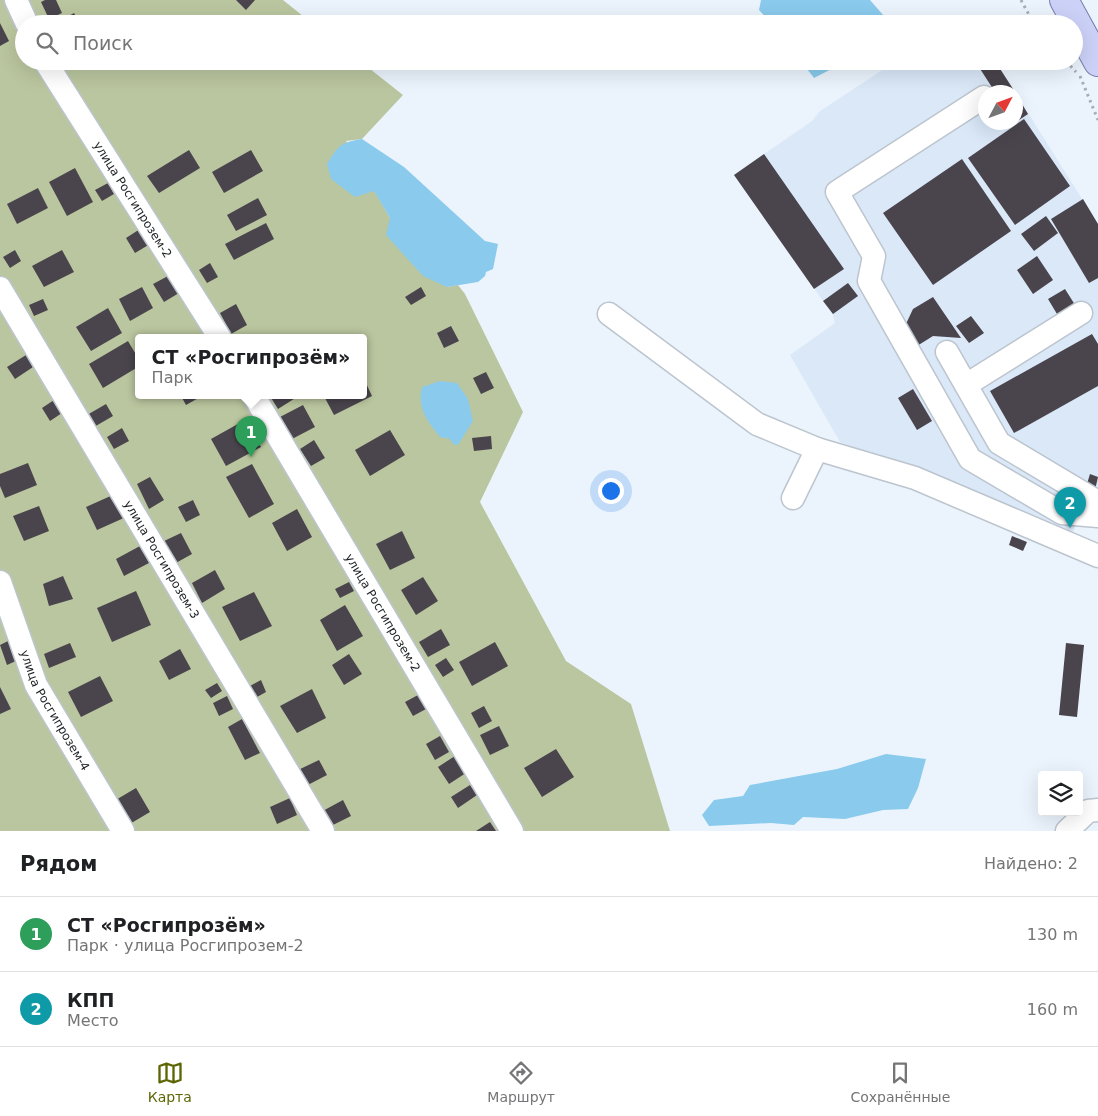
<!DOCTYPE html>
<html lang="ru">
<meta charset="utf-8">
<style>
body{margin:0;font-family:"DejaVu Sans",sans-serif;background:#f2f2f2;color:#202124}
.controls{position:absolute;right:15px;bottom:15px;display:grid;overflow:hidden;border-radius:5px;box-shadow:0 5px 20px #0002}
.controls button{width:45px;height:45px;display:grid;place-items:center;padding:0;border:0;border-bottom:1px solid #e0e0e0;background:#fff;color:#202124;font:25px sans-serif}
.compass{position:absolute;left:978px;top:85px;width:45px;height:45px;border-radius:50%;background:#fff;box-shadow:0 5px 20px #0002;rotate:49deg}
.you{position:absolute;left:610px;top:490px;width:18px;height:18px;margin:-12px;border:4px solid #fff;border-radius:50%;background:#1a73e8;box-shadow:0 0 0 8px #1a73e833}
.badge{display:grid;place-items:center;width:32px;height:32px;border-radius:50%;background:#5d6503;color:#fff;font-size:16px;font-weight:700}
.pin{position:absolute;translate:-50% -41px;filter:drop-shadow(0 1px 2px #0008)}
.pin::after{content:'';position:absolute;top:26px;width:18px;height:15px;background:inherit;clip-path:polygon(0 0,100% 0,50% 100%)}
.popup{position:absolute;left:135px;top:334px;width:232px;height:65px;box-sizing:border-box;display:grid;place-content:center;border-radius:5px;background:#fff;filter:drop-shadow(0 1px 4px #0005);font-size:16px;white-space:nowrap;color:#757577}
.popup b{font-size:19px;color:#202124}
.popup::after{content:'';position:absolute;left:50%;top:100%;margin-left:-10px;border:10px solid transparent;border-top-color:#fff}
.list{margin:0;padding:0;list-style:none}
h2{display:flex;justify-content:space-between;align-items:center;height:65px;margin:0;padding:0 20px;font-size:21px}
h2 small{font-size:16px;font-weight:400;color:#757577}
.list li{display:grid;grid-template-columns:32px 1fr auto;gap:15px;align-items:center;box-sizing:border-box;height:75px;padding:0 20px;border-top:1px solid #e0e0e0}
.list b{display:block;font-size:19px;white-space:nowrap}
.list p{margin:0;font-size:16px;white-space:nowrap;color:#757577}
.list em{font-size:16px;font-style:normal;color:#757577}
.icon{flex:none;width:28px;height:28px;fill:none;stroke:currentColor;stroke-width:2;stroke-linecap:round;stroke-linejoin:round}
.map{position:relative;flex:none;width:1098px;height:831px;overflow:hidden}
.search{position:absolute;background:#fff;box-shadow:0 5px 20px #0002;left:15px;right:15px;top:15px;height:55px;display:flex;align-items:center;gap:12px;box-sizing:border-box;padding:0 18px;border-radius:28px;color:#757577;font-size:19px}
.sheet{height:215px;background:#fff}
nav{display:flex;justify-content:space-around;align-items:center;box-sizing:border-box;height:70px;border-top:1px solid #e0e0e0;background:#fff;font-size:14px;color:#757577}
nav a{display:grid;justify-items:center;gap:2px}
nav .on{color:#5d6503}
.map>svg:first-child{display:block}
.built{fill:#dae8f8}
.green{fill:#bac69f;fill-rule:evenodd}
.water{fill:#8acaec}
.building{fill:#4a444d}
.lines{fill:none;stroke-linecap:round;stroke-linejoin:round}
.minor-casing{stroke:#bcc5ce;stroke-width:25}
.major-casing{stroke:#787faa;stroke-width:30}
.path{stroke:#a6adb4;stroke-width:3;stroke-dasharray:2.5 4;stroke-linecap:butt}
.minor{stroke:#fff;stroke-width:22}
.major{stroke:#ccd1f8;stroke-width:28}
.labels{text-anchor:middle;stroke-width:5;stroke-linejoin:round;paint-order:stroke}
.street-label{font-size:12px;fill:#1c1f22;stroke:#ebf4fd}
</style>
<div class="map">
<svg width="1098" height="831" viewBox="0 0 1098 831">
<rect width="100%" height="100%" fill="#ebf4fd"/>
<path class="built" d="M896,61h99l20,31h-29v30h30v-28l82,130v261l-21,37 -6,15 -231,-95 -50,-87 45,-32 -2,-8 -99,-140 78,-54 8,-10z"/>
<path class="green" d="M0,0h283l30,24h-289v37h336l43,34 -41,44 -16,2 44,77 57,69 11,-2 7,9 58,118 -43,90 86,159 65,43 39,127h-670zM138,338h226v58h-226z"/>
<path class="water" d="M761,0h109l21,24h-92l-2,-3 -18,-4 -3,5h-6l-11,-12z
M801,61h46l-33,17z
M362,139l42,28 81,74 13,3 -5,25 -7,3 -1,4 -7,6 -31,5 -24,-11 -37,-41 4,-17 -16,-27 -19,6 -24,-18 -4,-15c11,-18 14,-22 35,-25z
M440,381l17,2 11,16 5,22 -15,24 -5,-1 -3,-5 -10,-2c-13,-17 -23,-28 -18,-50z
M886,754l40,5 -8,29 -10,21 -25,1 -38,9 -42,-2 -9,8 -23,-2 -62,3 -7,-11 12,-15 29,-4 7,-11 87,-16z"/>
<path class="building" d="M45,0h11l6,13 -13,6 -8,-17z
M236,0h19l-9,10z
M74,13l6,11h-25z
M0,23l9,18 -9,5z
M975,61h20l20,31h-20z
M1016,94l12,20 -12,8z
M1024,119l46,67 -55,39 -47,-67z
M189,150l11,18 -41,25 -12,-17z
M251,150l12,21 -39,22 -12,-21z
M764,154l80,115 -30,20 -80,-114z
M962,159l49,72 -78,54 -50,-72z
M75,168l18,34 -26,14 -18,-34z
M108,183l6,11 -12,7 -7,-11z
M38,188l10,20 -31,16 -10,-20z
M258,198l9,17 -31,16 -9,-16z
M1083,199l15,25v54l-9,5 -38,-64z
M1046,216l12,17 -24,18 -13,-17z
M266,223l8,16 -40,21 -9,-16z
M140,229l10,15 -15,9 -9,-15z
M15,250l6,11 -11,7 -7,-11z
M62,250l12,22 -30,15 -12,-21z
M1037,256l16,24 -20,14 -16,-24z
M210,263l8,14 -11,6 -8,-13z
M168,276l11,17 -15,9 -11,-18z
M848,283l10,13 -25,18 -10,-13z
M142,287l11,21 -23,13 -11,-22z
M421,287l5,9 -15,9 -6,-8z
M1065,289l12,19 -17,11 -12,-20z
M933,297l28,41 -28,-2 -16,10 -12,-20 8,-17z
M43,299l5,11 -14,6 -5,-11z
M236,304l11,21 -16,9 -11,-21z
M108,308l14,25 -31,18 -15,-24z
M971,316l13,17 -15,10 -13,-17z
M451,326l8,15 -15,7 -7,-15z
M1092,334l6,10v42l-84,47 -24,-42z
M128,341l10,17v9l-35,21 -14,-24z
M26,355l7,12 -18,12 -8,-12z
M486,372l8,16 -13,6 -8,-16z
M364,379l8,17 -38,19 -9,-17 39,-2z
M913,389l19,32 -15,9 -19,-32z
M181,396h21l-16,9z
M270,396h26l1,1 -19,12z
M54,400l8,13 -12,8 -8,-13z
M106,404l7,12 -19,11 -7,-12z
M303,405l12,22 -23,12 -12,-22z
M245,420l16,27 -35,19 -15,-27z
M122,428l7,13 -15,8 -7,-12z
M390,430l15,25 -35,21 -15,-26z
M491,436l1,13 -18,2 -2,-13z
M314,440l11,18 -14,8 -11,-17z
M28,463l9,22 -32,13 -5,-12v-12z
M252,464l22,40 -25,14 -23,-41z
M1090,474l8,3 -3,13 -9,-3z
M150,477l14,23 -15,9 -12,-25z
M115,494l11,23 -29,13 -11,-23z
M193,500l7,15 -14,7 -8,-15z
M39,506l10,25 -25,10 -11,-25z
M297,509l15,28 -25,14 -15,-28z
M402,531l13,27 -25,12 -14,-26z
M181,533l11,21 -18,10 -12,-22z
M1012,536l15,6 -4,9 -14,-6z
M140,546l9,17 -25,13 -8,-17z
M215,570l10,19 -23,14 -10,-20z
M63,576l10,23 -24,7 -6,-22z
M423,577l15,24 -22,14 -15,-25z
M349,582l5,9 -14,7 -5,-9z
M136,591l15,34 -39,17 -15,-34z
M254,592l18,34 -32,15 -18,-34z
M345,605l18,31 -26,15 -17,-31z
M441,629l9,16 -22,12 -9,-15z
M10,640l8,20 -11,5 -7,-20z
M495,642l13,24 -36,20 -13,-24z
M70,643l6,14 -27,11 -5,-14z
M1066,643l18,2 -7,72 -18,-2z
M180,649l11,20 -22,11 -10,-19z
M349,654l13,20 -18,11 -12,-20z
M446,658l8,12 -11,7 -8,-12z
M100,676l13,25 -32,16 -13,-25z
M261,680l5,12 -14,8 -6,-12z
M217,683l5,8 -11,7 -6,-8z
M0,687l11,22 -11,5z
M312,689l14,29 -29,15 -17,-27z
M418,695l8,14 -13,7 -8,-14z
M227,696l6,13 -14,7 -6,-13z
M484,706l8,15 -13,7 -8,-15z
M242,719l18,34 -15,7 -17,-33z
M499,726l10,20 -19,9 -10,-20z
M440,736l9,16 -14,8 -9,-16z
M556,749l18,28 -32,20 -18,-29z
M458,754l11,17 -20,13 -11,-17z
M319,760l8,15 -23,12 -8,-16z
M470,785l7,10 -19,13 -7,-11z
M136,788l14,24 -22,13 -14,-24z
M290,798l7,17 -20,9 -7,-17z
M343,800l8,16 -24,12 -8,-15z
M490,822l6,9h-20z"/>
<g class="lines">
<defs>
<g id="minor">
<path d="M16,0l11,24"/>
<path id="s1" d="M45,61l175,277"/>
<path d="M984,97l-147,95 37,64 -5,25 101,178 92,54 36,3"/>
<path id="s2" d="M0,288l323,543"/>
<path d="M609,314l148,110 60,25 98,29 183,78"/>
<path d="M947,352l52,91 99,59"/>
<path d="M966,385l115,-72"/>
<path id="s3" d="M254,396l258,435"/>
<path d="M793,498l24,-49"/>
<path id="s4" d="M0,582l36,103 87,146"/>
<path d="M1067,831l21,-20 10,-1"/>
</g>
<path id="major" d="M1064,0l34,62"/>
</defs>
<use href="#minor" class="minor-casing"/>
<use href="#major" class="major-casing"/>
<path class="path" d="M1021,0l13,24
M1066,61l10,11
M1080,76l18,44"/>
<use href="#minor" class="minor"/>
<use href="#major" class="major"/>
</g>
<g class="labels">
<g class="street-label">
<text dy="4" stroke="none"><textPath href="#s1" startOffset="164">улица Росгипрозем-2</textPath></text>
<text dy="4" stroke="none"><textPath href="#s2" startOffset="316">улица Росгипрозем-3</textPath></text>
<text dy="4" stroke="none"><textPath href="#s3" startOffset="252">улица Росгипрозем-2</textPath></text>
<text dy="4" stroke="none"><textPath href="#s4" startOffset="140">улица Росгипрозем-4</textPath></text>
</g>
</g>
</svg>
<div class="controls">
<button><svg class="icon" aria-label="layers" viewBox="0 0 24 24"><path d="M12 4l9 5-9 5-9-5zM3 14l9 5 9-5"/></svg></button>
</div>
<svg class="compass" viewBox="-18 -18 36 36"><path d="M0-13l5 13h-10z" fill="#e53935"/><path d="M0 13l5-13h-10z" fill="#757577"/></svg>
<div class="you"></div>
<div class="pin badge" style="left:251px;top:457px;background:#2e9e5b">1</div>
<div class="popup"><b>СТ «Росгипрозём»</b>Парк</div>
<div class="pin badge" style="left:1070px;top:528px;background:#0f9aa8">2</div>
<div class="search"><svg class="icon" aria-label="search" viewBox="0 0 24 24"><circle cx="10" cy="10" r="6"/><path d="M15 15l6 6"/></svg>Поиск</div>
</div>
<section class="sheet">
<h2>Рядом<small>Найдено: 2</small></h2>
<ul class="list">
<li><span class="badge" style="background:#2e9e5b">1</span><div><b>СТ «Росгипрозём»</b><p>Парк · улица Росгипрозем-2</p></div><em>130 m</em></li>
<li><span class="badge" style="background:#0f9aa8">2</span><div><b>КПП</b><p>Место</p></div><em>160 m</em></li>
</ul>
</section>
<nav>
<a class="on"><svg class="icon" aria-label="map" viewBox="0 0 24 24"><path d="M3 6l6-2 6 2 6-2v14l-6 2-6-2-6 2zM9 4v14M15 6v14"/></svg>Карта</a>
<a><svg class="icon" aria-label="directions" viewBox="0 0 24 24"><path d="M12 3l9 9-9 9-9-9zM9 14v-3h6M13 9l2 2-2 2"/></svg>Маршрут</a>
<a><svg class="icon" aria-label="saved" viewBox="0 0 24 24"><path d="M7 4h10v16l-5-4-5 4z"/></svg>Сохранённые</a>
</nav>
